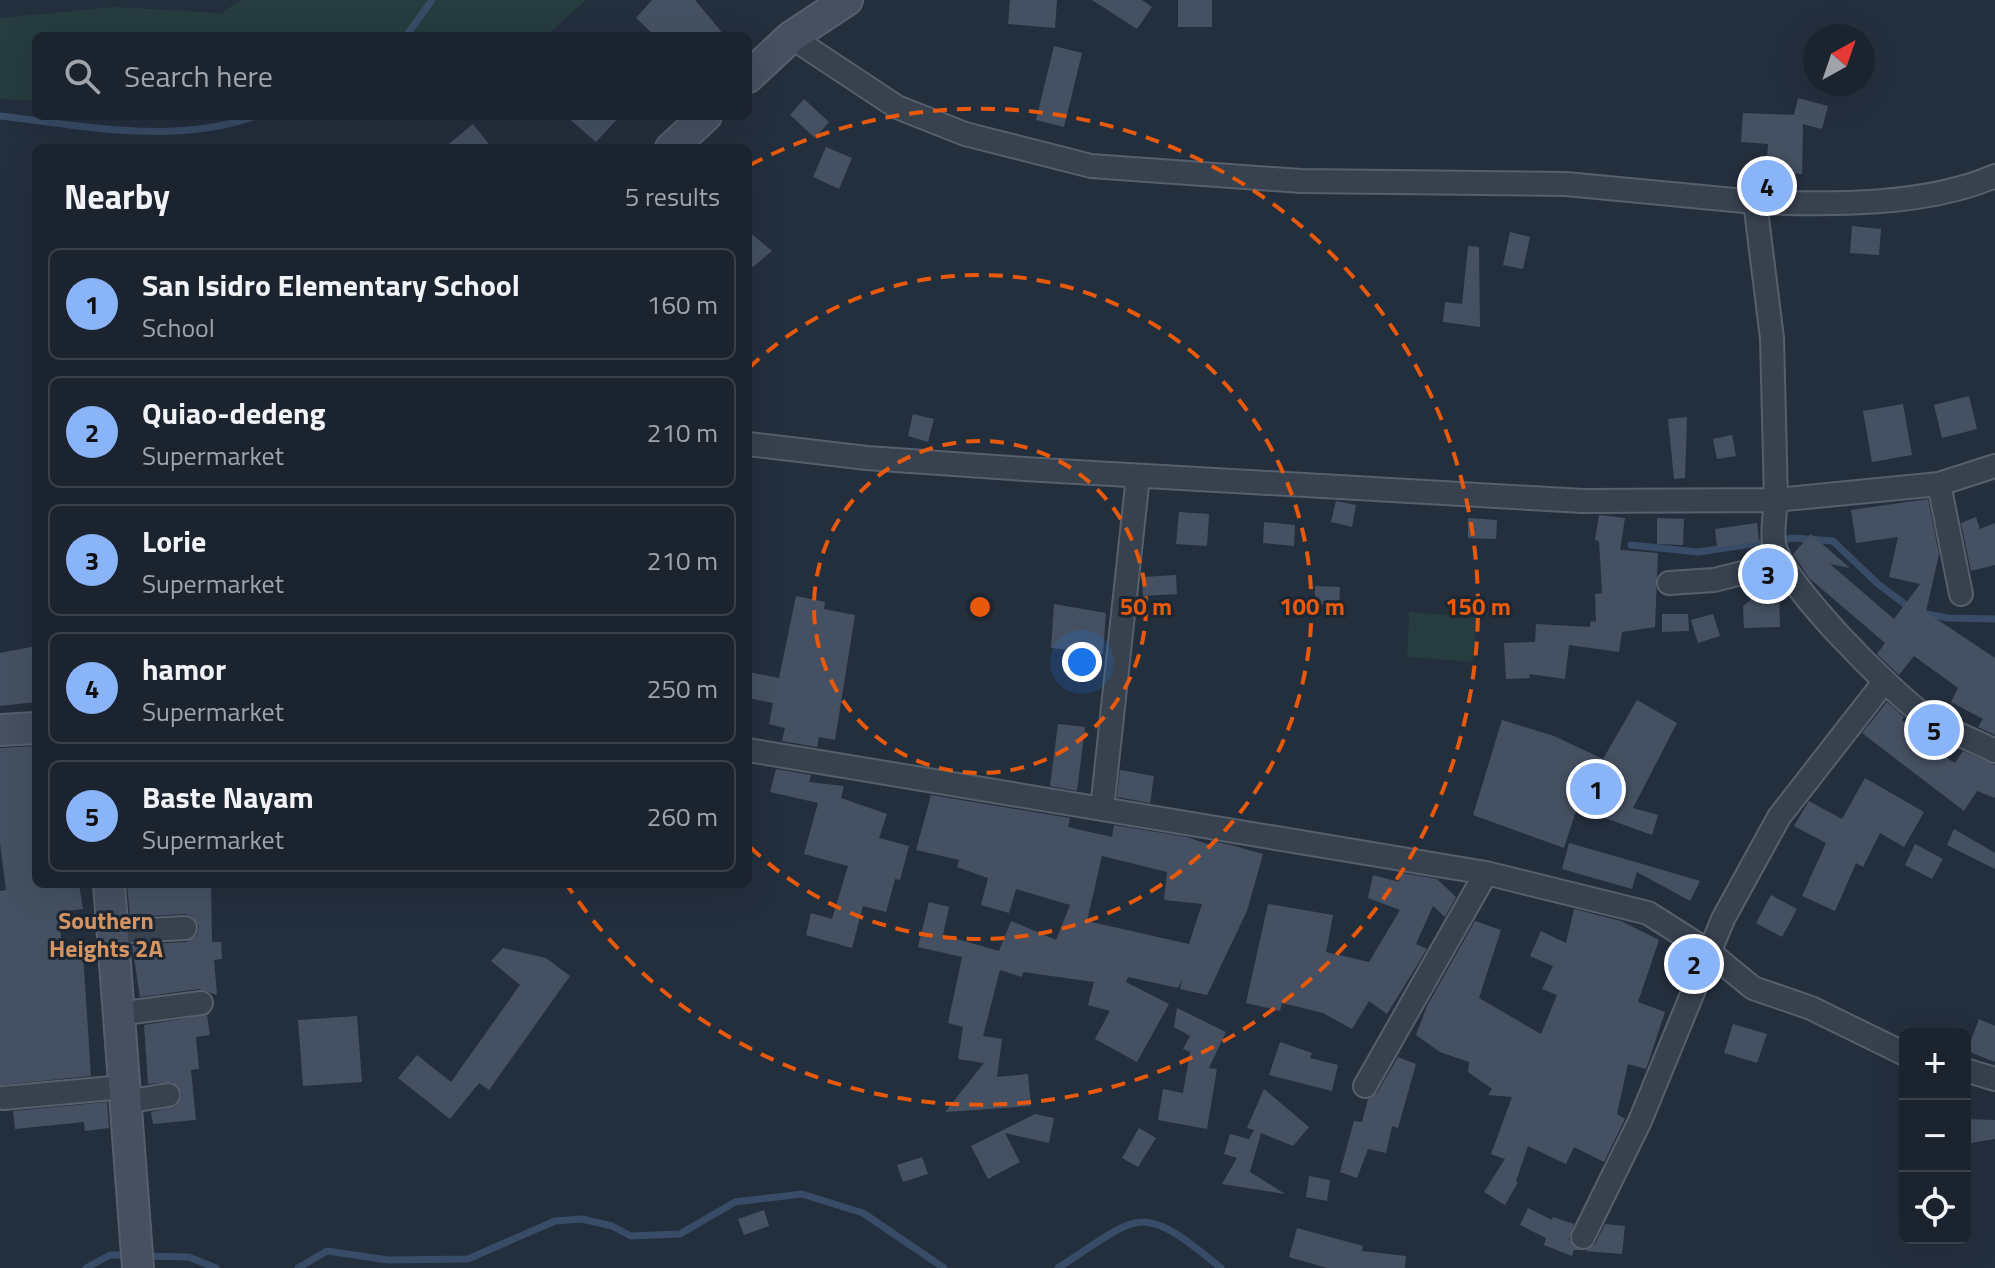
<!DOCTYPE html>
<meta charset="utf-8">
<style>
body{margin:0;font-family:"Titillium Web",sans-serif;background:#282f3a;color:#f1f3f6}
.controls{position:absolute;right:24px;bottom:24px;display:grid;overflow:hidden;border-radius:12px;box-shadow:0 8px 32px #0002}
.controls button{width:72px;height:72px;display:grid;place-items:center;padding:0;border:0;border-bottom:2px solid #39404a;background:#1b232e;color:#f1f3f6;font:40px sans-serif}
.compass{position:absolute;left:1803px;top:24px;width:72px;height:72px;border-radius:50%;background:#1b232e;box-shadow:0 8px 32px #0002;rotate:40deg}
.you{position:absolute;left:1082px;top:662px;width:28px;height:28px;margin:-20px;border:6px solid #fff;border-radius:50%;background:#1a73e8;box-shadow:0 0 0 12px #1a73e833}
.badge{display:grid;place-items:center;width:52px;height:52px;border-radius:50%;background:#8ab4f8;color:#111;font-size:26px;font-weight:700}
.pin{position:absolute;translate:-50% -50%;border:4px solid #fff;box-shadow:0 2px 8px #0006}
.list{margin:0;padding:0;list-style:none}
h2{display:flex;justify-content:space-between;align-items:center;height:104px;margin:0;padding:0 32px;font-size:34px}
h2 small{font-size:26px;font-weight:400;color:#a0a4aa}
.list li{display:grid;grid-template-columns:52px 1fr auto;gap:24px;align-items:center;box-sizing:border-box;height:112px;margin:0 16px 16px;padding:0 16px;border:2px solid #39404a;border-radius:12px}
.list b{display:block;font-size:30px;white-space:nowrap}
.list p{margin:0;font-size:26px;white-space:nowrap;color:#a0a4aa}
.list em{font-size:26px;font-style:normal;color:#a0a4aa}
.icon{flex:none;width:44px;height:44px;fill:none;stroke:currentColor;stroke-width:2;stroke-linecap:round;stroke-linejoin:round}
.map{position:relative;flex:none;width:1995px;height:1268px;overflow:hidden}
.search{position:absolute;background:#1b232e;box-shadow:0 8px 32px #0002;left:32px;top:32px;width:720px;height:88px;display:flex;align-items:center;gap:20px;box-sizing:border-box;padding:0 28px;border-radius:12px;color:#a0a4aa;font-size:30px}
.panel{position:absolute;background:#1b232e;box-shadow:0 8px 32px #0002;left:32px;top:144px;width:720px;height:744px;border-radius:12px}
.map>svg:first-child{display:block}
.green{fill:#263c3f}
.lines{fill:none;stroke-linecap:round;stroke-linejoin:round}
.stream{stroke:#394c67;stroke-width:7}
.building{fill:#455162;fill-rule:evenodd}
.street-casing{stroke:#565f6c;stroke-width:26}
.secondary-casing{stroke:#565f6c;stroke-width:34}
.street{stroke:#38414e;stroke-width:22}
.secondary{stroke:#465061;stroke-width:30}
.ring{fill:none;stroke:#e8590c;stroke-width:4;stroke-dasharray:14 10}
.labels{text-anchor:middle;stroke-width:6;stroke-linejoin:round;paint-order:stroke}
.neighbourhood-label{font-size:24px;font-weight:bold;fill:#d59563;stroke:#1d2633}
.centre{fill:#e8590c;stroke:#1d2633;stroke-width:4}
.ring-label{font-size:24px;text-anchor:middle;font-weight:bold;fill:#e8590c;stroke:#1d2633;stroke-width:6;stroke-linejoin:round;paint-order:stroke}
</style>
<div class="map">
<svg width="1995" height="1268" viewBox="0 0 1995 1268">
<rect width="100%" height="100%" fill="#242f3e"/>
<path class="green" d="M241,0h345l-40,36h-510v65l-36,-2v-81l115,-11 106,6z
M1409,612l68,5 -4,45 -66,-5z"/>
<g class="lines">
<path class="stream" d="M406,36l26,-36
M0,116c84,10 174,29 256,0
M1631,545l67,7 95,-14 40,3 45,43 32,24
M1921,613l27,5 47,1
M145,1256l44,1 27,11
M86,1268l24,-13h19
M298,1268l29,-17 61,9 80,-1 87,-38 27,-2 30,7 19,10 49,-2 55,-32 67,-8 61,19 81,55
M1058,1268c84,-54 80,-68 163,0"/>
</g>
<path class="building" d="M652,0h43l30,36h-70l-19,-18z
M1010,0h47l-2,28 -47,-4z
M1092,0h50l10,7 -15,22z
M1178,0h34v27h-34z
M1054,46l28,7 -18,74 -28,-7z
M1798,98l30,8 -6,23 -19,-5 -1,50 -36,-1 2,-29 -27,-2 2,-29 51,2z
M804,99l25,23 -14,16 -25,-23z
M566,116h54l-24,26z
M473,124l19,24h-48z
M826,147l26,11 -13,31 -26,-12z
M1852,226l29,3 -2,26 -29,-2z
M748,231l24,20 -24,20z
M1510,232l20,5 -7,32 -20,-4z
M1468,246l11,1 1,80 -37,-5 2,-20 17,2z
M1969,396l8,33 -35,9 -8,-33z
M1903,404l9,51 -40,7 -9,-51z
M913,414l21,5 -6,23 -20,-6z
M1687,417l-2,61 -11,1 -6,-60z
M1732,435l4,21 -19,3 -4,-20z
M1928,499l11,55 -13,58 69,46v77l-17,-8 5,-8 -32,-17 7,-14 -44,-32 -15,19 -22,-21 8,-11 -76,-65 -16,-24 18,-20 39,34 -20,-4 64,55 26,-35 -31,-7 9,-40 -42,6 -5,-33z
M1336,501l20,4 -4,22 -21,-5z
M1179,512l30,2 -2,32 -31,-2z
M1599,515l26,3 -5,32 38,3 -3,74 -33,5 -3,20 -50,-7 -4,34 -36,-5 1,4 -24,1 -2,-36 31,-1 1,-18 54,3 1,-6 5,1 -1,-28 7,-1 -3,-52 -4,-1z
M1976,517l4,12 15,-6v42l-24,6 -10,-48z
M1468,518l29,2 -1,19 -28,-1z
M1657,518l27,1 -1,26 -26,-1z
M1264,522l31,3 -1,21 -31,-3z
M1757,523l2,19 -42,5 -2,-18z
M1176,575l1,19 -34,2 -1,-19z
M1776,579l7,11 -4,4 1,33 -36,1 -1,-22z
M1315,586l25,1 -1,18 -24,-1z
M796,596l29,6 -1,7 31,6 -20,125 -16,-3 -2,10 -35,-6 3,-13 -16,-4 4,-21 -25,-5v-26l31,6z
M1054,604l52,9 -3,41 -52,-6z
M1662,614h26l1,17 -27,1z
M1713,614l7,22 -22,7 -7,-23z
M36,646v56l-36,4v-53z
M1637,700l40,23 -44,85 25,7 -6,20 -75,-27 -13,40 -91,-33 29,-95 52,16 49,23z
M1887,702l17,15 -2,3 26,21 -3,3 30,19 8,-12 32,14v33l-18,-7 -13,20 -102,-78z
M1058,724l27,3 -8,64 -27,-5z
M36,746v138h43l4,25 -25,3 5,42 20,-1 8,123 -91,9v-194l6,-1 -6,-47v-95z
M776,769l35,6 -2,7 35,4 -3,12 46,16 -8,24 30,8 -9,34 -5,-1 -9,33 -23,-6 -11,42 -46,-13 5,-22 21,6 16,-53 -44,-12 14,-51 -48,-11z
M1120,770l34,6 -4,27 -33,-6z
M1865,778l59,34 -20,35 -24,-14 -17,34 -7,-4 -21,48 -33,-15 24,-53 -32,-17 15,-25 33,18z
M931,795l139,23 -2,9 44,10 2,-12 73,12 23,8 1,-4 20,4 32,9 -16,57 -40,84 -27,-6 2,-9 -4,8 -50,-11 -2,5 43,22 -32,58 -42,-23 15,-28 -22,-6 6,-23 -71,-10 -1,5 -22,-7 -17,66 19,3 -5,38 31,-3 3,32 -86,6 39,-49 -26,-4 5,-32 -15,-4 14,-66 -44,-10 11,-45 20,5 -6,28 56,16 12,-30 45,19 14,-35 -54,-16 -7,24 -28,-8 7,-27 -31,-11 2,-7 -43,-10zM1102,856l65,16 -3,28 38,4 -13,40 -102,-23z
M1954,829l41,24v16l-48,-24z
M1569,843l70,20 61,18 -10,20 -53,-29 -5,17 -70,-20z
M1915,844l28,15 -11,20 -27,-14z
M1402,873l35,6 19,18 -11,20 -12,-11 -17,38 11,5 -40,65 -18,-13 -17,28 -29,-16 -41,-10 -2,8 -34,-8 22,-99 65,11 -7,37 43,10 31,-52 -32,-12 5,-23 26,7z
M127,884h84l1,58h9l1,17 -8,1 3,35 -18,-6 -59,8 -8,-52 55,-3 10,-7 2,-9 -7,-10 -7,-2 -55,3z
M1771,895l26,14 -15,28 -26,-14z
M1574,909l47,12 38,19 -21,62 27,10 -19,57 -18,-5 -11,50 8,5 -21,43 -30,-15 -8,17 -38,-18 -12,35 2,1 -13,23 -21,-13 21,-33 -14,-5 21,-57 -24,-2 4,-6 -24,-17 1,-10 -29,-10 -24,-17 11,-29 48,-85 26,9 -22,68 62,36 16,-39 -15,-6 11,-23 -23,-10 11,-25 25,12z
M503,948l43,10 24,18 -81,114 -10,-7 -29,36 -52,-41 19,-23 34,27 69,-97 -29,-24z
M1177,1008l49,24 -17,36 8,1 -10,60 -49,-9 5,-31 20,4 7,-41 -7,-3 7,-13 -16,-9z
M207,1015l3,20 -14,2 3,32 -8,1 5,50 -43,4 -2,-12 25,-6 6,-12 -10,-12 -24,2 -4,-59z
M357,1016l5,66 -59,4 -5,-66z
M1979,1019l16,7v36l-28,-11z
M1733,1024l34,10 -10,29 -33,-10z
M1280,1042l32,11 -2,5 28,7 -6,26 -63,-16z
M1398,1057l18,7 -18,64 -6,-2 -6,27 -18,-4 -11,29 -17,-6 14,-51 8,1 6,-23 9,-6z
M1264,1089l45,38 -16,19 -32,-13 -11,39 35,22 -63,-10 15,-26 -13,-4 6,-20 19,5 5,-9 -7,-2z
M107,1102l2,26 -24,3 -1,-9 -69,7 -2,-18z
M1035,1114l19,4 -5,25 -44,-10 15,29 -32,17 -17,-33z
M1965,1119l30,1v19l-30,5z
M1139,1128l17,10 -18,29 -16,-9z
M922,1157l6,17 -25,8 -6,-17z
M1309,1176l21,4 -3,21 -21,-4z
M1528,1208l24,12 1,-3 21,7 -5,15 12,11h-7l-2,6 -28,-11 2,-7 -26,-13z
M764,1210l5,16 -25,9 -6,-16z
M1605,1224l20,2 -3,28 -37,-3 10,-7z
M1297,1228l66,18 -1,5 44,5 -1,12h-78l-38,-11z"/>
<g class="lines">
<defs>
<path id="street" d="M791,37l106,70 68,27 126,32 210,15 265,3 189,18 17,136 4,162c-1,14 -4,29 -2,43 6,39 120,152 154,175 21,13 45,22 67,33
M1755,202c76,3 171,4 240,-26
M748,444l119,14 157,11 559,32 193,-1 163,-16 56,-18
M1939,484l22,110
M1669,583l45,-3 68,-17
M748,750l738,123 162,40 60,38 45,37 58,20 94,46
M1102,809l36,-333
M113,932l72,-4
M117,1014l84,-11
M1965,1070l30,9
M1365,1086l121,-213
M3,1098l120,-11
M125,1102l43,-7
M1583,1237l57,-116 83,-202 56,-102 106,-136"/>
<path id="secondary" d="M748,77l43,-40 56,-37
M671,148l35,-32
M0,730l36,-2
M109,884l29,384"/>
</defs>
<use href="#street" class="street-casing"/>
<use href="#secondary" class="secondary-casing"/>
<use href="#street" class="street"/>
<use href="#secondary" class="secondary"/>
</g>
<g class="ring">
<circle cx="980" cy="607" r="166"/>
<path d="M749 368A332 332 0 1 1 749 846"/>
<path d="M750 165A498 498 0 1 1 567 885"/>
</g>
<g class="labels">
<g class="neighbourhood-label">
<text x="106" y="929">Southern<tspan x="106" dy="28">Heights 2A</tspan></text>
</g>
</g>
<circle cx="980" cy="607" r="12" class="centre"/>
<g class="ring-label">
<text x="1146" y="615">50 m</text>
<text x="1312" y="615">100 m</text>
<text x="1478" y="615">150 m</text>
</g>
</svg>
<div class="controls">
<button>+</button>
<button>−</button>
<button><svg class="icon" aria-label="locate" viewBox="0 0 24 24"><circle cx="12" cy="12" r="6"/><path d="M12 2v4M12 18v4M2 12h4M18 12h4"/></svg></button>
</div>
<svg class="compass" viewBox="-18 -18 36 36"><path d="M0-13l5 13h-10z" fill="#e53935"/><path d="M0 13l5-13h-10z" fill="#a0a4aa"/></svg>
<div class="you"></div>
<div class="pin badge" style="left:1596px;top:789px">1</div>
<div class="pin badge" style="left:1694px;top:964px">2</div>
<div class="pin badge" style="left:1768px;top:574px">3</div>
<div class="pin badge" style="left:1767px;top:186px">4</div>
<div class="pin badge" style="left:1934px;top:730px">5</div>
<div class="search"><svg class="icon" aria-label="search" viewBox="0 0 24 24"><circle cx="10" cy="10" r="6"/><path d="M15 15l6 6"/></svg>Search here</div>
<section class="panel">
<h2>Nearby<small>5 results</small></h2>
<ul class="list">
<li><span class="badge">1</span><div><b>San Isidro Elementary School</b><p>School</p></div><em>160 m</em></li>
<li><span class="badge">2</span><div><b>Quiao-dedeng</b><p>Supermarket</p></div><em>210 m</em></li>
<li><span class="badge">3</span><div><b>Lorie</b><p>Supermarket</p></div><em>210 m</em></li>
<li><span class="badge">4</span><div><b>hamor</b><p>Supermarket</p></div><em>250 m</em></li>
<li><span class="badge">5</span><div><b>Baste Nayam</b><p>Supermarket</p></div><em>260 m</em></li>
</ul>
</section>
</div>
